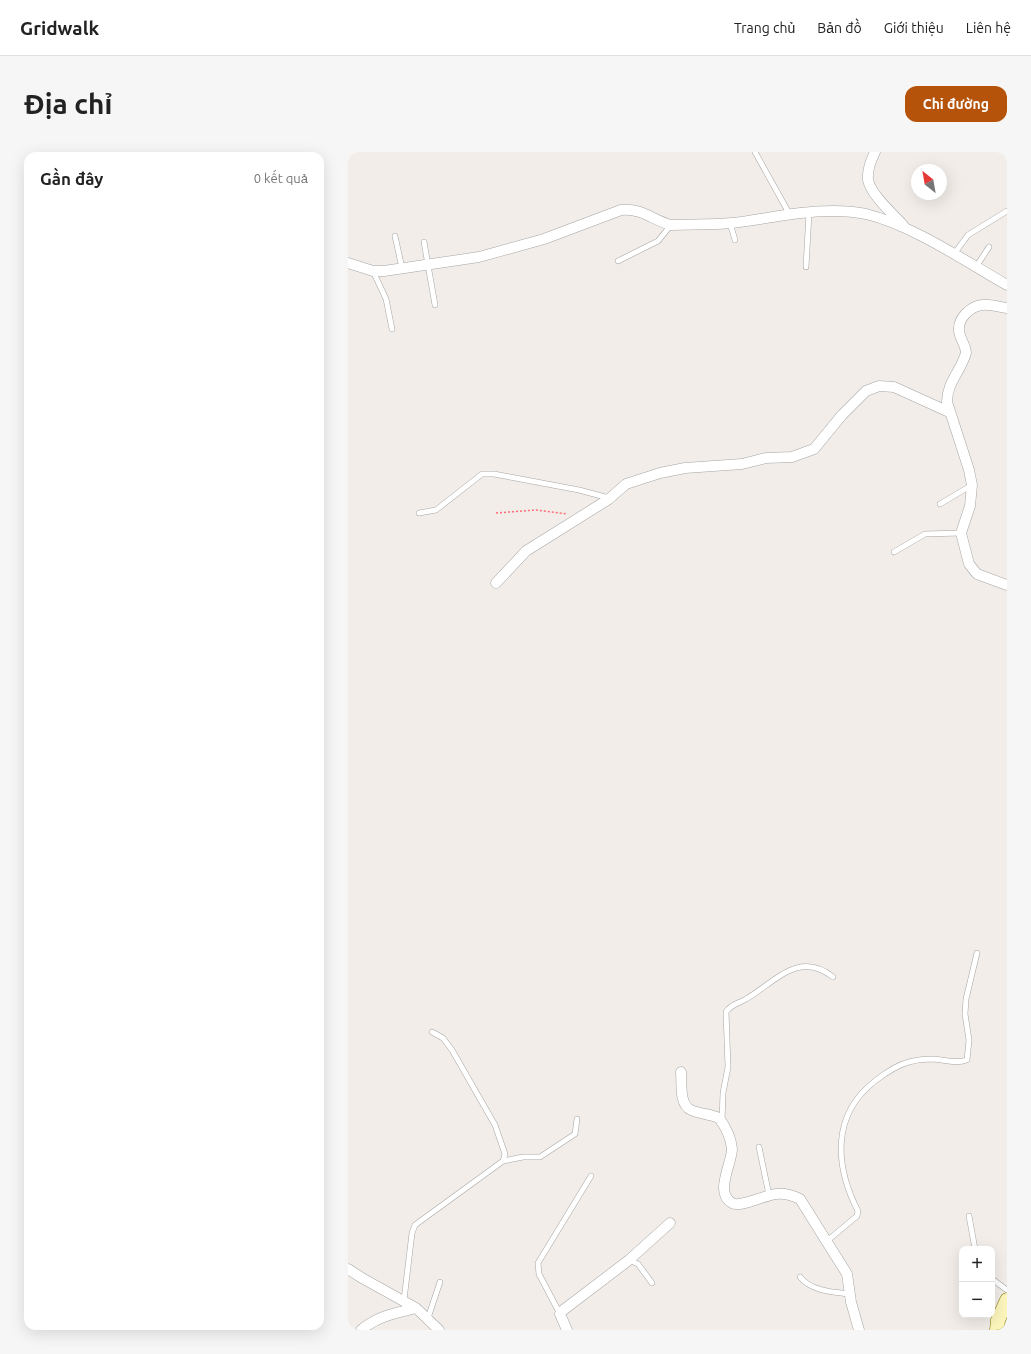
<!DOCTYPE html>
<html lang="vi">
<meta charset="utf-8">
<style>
body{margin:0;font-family:Ubuntu,sans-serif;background:#f6f6f6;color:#222}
.controls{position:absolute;right:12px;bottom:12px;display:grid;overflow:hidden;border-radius:8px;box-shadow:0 4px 16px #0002}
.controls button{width:36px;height:36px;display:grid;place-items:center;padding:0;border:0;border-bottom:1px solid #e0e0e0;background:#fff;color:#222;font:20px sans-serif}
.compass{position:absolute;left:563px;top:12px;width:36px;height:36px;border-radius:50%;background:#fff;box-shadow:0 4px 16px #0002;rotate:329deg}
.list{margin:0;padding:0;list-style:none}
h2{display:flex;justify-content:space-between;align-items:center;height:52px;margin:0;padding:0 16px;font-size:17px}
h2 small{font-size:13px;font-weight:400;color:#767676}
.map{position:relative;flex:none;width:659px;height:1178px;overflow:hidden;border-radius:12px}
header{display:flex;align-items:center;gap:24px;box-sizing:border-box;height:56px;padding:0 20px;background:#fff;border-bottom:1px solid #e0e0e0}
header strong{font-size:19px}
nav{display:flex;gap:22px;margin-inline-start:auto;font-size:14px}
.intro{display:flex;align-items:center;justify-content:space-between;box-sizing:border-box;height:96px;padding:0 24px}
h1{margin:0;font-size:28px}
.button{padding:10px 18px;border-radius:12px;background:#b45309;color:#fff;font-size:14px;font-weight:700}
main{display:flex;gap:24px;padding:0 24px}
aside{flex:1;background:#fff;border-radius:12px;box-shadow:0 4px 16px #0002}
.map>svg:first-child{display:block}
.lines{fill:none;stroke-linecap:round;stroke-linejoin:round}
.service-casing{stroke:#a5a5a5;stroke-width:6}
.minor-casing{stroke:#a5a5a5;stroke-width:11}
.secondary-casing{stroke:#817a00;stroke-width:15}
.path{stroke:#ff6c75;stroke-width:1.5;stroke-dasharray:2 2;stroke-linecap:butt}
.service{stroke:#fff;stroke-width:5}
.minor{stroke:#fff;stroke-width:10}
.secondary{stroke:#fcf5bc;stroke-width:14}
</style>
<header>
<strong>Gridwalk</strong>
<nav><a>Trang chủ</a><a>Bản đồ</a><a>Giới thiệu</a><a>Liên hệ</a></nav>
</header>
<div class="intro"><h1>Địa chỉ</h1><a class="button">Chỉ đường</a></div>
<main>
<aside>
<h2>Gần đây<small>0 kết quả</small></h2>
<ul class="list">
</ul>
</aside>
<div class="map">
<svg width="659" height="1178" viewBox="0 0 659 1178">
<rect width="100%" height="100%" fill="#f2ede8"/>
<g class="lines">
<defs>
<path id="service" d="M407,0l35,63
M382,71l5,17
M47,84l7,32
M76,90l11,63
M606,102l14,-19 39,-24
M270,109l40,-20 13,-16
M458,115l3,-54
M628,115l13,-20
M25,119l13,28 6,30
M592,352l32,-19
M71,361l17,-3 46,-36h12l85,16 30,8
M546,400l31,-18 36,-1
M374,970l1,-29 5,-26 -2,-55c5,-8 12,-8 20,-13 29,-17 53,-49 87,-22
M411,995l10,48
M155,1009l20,-4h17l35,-23 2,-15
M621,1064l6,33
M479,1089l30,-25 1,-5c-23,-45 -27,-96 17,-130 9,-7 22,-16 34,-19 7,-2 17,-3 25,-3 11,1 22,5 33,1l2,-20 -4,-26 1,-15 11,-46
M281,1108l9,4 14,19
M452,1125c11,14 33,15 50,17
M644,1127l15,11
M56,1148l8,-67 3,-8 88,-64 2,-7 -10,-29 -43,-75 -9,-12 -11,-6
M212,1162l-21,-40 -1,-11 53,-87
M80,1166l12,-36"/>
<path id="minor" d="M527,0c-4,8 -8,18 -7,28 3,15 25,34 35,45
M0,111l25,8h11l95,-14 65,-18 77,-29c22,-2 31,10 50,15 20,-1 41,0 61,-2 42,-5 92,-18 134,-9 46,11 99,47 141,71
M659,156c-8,-1 -17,-4 -25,-3 -11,1 -24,13 -23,25 0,8 7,15 7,23 -5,18 -19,29 -19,49l22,68 3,15 -2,21 -9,27 8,31 8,10 30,11
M148,431l30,-32 83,-52 17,-15 34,-11 25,-5 57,-4 24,-6 26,-1 22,-8 28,-34 24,-24 13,-5 15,1 55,25
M333,920c1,11 -2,33 10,38 9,4 19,4 28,8 6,8 12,20 13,31 0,14 -18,44 0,54 8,5 33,-8 44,-9 8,-1 16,1 24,5l47,75 4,28 8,28
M0,1117l14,9 54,30 23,22
M13,1178c17,-14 34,-17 55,-22
M219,1178l-7,-16 2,-3 67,-51 41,-37"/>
<path id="secondary" d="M649,1178l1,-10 9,-20"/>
</defs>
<use href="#service" class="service-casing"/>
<use href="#minor" class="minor-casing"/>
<use href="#secondary" class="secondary-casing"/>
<path class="path" d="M148,361l40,-3 31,4"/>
<use href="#service" class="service"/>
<use href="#minor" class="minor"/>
<use href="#secondary" class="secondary"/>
</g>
</svg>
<div class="controls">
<button>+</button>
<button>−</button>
</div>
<svg class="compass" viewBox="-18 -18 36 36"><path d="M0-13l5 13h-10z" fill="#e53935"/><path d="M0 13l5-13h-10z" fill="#767676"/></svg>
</div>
</main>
